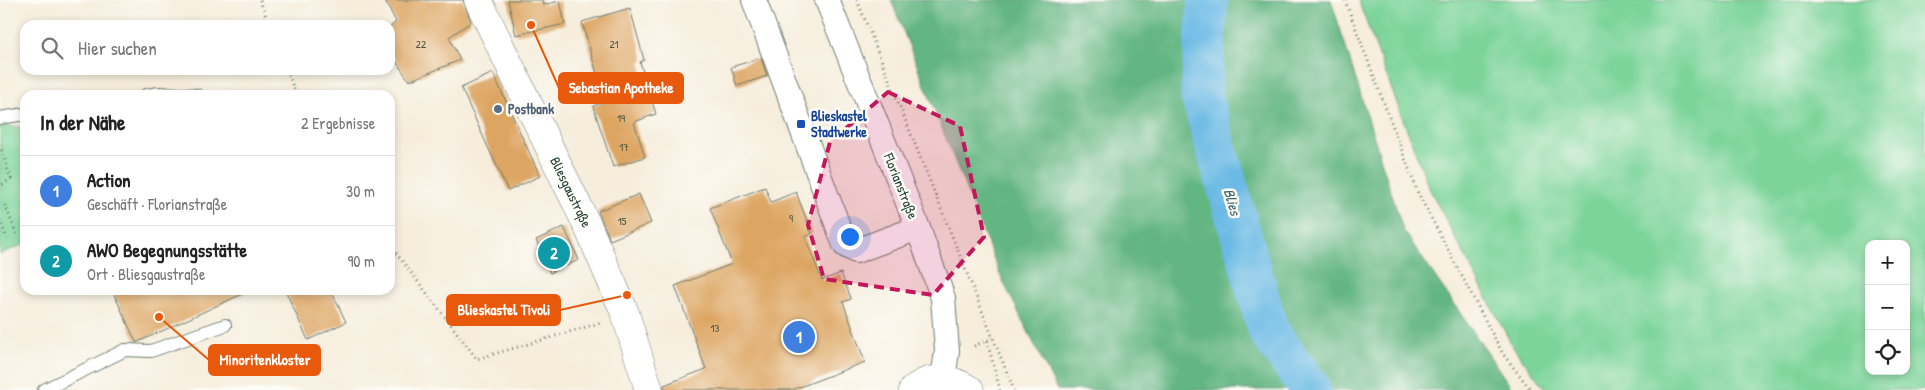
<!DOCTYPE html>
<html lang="de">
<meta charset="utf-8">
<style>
body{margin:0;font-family:"Patrick Hand",sans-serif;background:#f2f2f2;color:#222}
.controls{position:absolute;right:15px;bottom:15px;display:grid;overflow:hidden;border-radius:10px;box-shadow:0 2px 8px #0003}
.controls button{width:45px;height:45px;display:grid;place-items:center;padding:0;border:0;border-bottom:1px solid #e0e0e0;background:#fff;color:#222;font:25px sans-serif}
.you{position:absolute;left:849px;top:236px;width:18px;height:18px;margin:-12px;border:4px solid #fff;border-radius:50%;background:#1a73e8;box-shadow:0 0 0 8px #1a73e833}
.badge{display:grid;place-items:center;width:32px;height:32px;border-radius:50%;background:#1a73e8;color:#fff;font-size:16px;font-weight:700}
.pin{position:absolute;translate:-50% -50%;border:2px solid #fff;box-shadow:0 1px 5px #0006}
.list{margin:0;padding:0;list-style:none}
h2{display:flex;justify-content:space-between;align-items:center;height:65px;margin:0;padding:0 20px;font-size:21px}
h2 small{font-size:16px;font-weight:400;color:#767676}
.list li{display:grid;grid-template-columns:32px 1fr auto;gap:15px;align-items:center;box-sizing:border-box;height:70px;padding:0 20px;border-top:1px solid #e0e0e0}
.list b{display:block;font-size:19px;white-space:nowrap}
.list p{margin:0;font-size:16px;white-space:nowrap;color:#767676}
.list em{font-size:16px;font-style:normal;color:#767676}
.icon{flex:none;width:28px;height:28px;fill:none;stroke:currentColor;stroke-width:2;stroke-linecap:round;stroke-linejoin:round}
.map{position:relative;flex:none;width:1925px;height:390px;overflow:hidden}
.search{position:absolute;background:#fff;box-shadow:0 2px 8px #0003;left:20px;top:20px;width:375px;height:55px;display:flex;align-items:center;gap:12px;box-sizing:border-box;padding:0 18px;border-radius:15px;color:#767676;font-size:19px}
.panel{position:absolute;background:#fff;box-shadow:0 2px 8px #0003;left:20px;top:90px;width:375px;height:205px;border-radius:15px}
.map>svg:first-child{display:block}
.green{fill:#7bd49a;stroke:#4d8867;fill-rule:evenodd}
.forest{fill:#64b682;stroke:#427a5b}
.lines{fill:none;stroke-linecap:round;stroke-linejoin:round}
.river{stroke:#6bbae5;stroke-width:41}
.building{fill:#dda562}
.lane-casing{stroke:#6a7b6e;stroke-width:14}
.street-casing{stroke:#6a7b6e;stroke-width:26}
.secondary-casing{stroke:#6a7b6e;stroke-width:29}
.path{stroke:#6a7b6e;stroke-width:3;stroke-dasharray:1 4;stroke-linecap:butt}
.lane{stroke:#fff;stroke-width:12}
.street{stroke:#fff;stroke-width:24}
.secondary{stroke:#fff;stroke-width:28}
.marked{fill:#c2185b;fill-opacity:0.2;stroke:#c2185b;stroke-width:4;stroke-dasharray:10 6;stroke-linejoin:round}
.service-dot{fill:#5c6f8a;stroke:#fdfcf7;stroke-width:2}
.transit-dot{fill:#1a4fb4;stroke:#fdfcf7;stroke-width:2}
.labels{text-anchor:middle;stroke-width:5;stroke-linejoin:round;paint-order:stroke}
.number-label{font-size:11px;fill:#4e5740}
.service-label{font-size:14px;font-weight:bold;fill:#4e5e75;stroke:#fdfcf7;text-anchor:start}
.transit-label{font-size:14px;font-weight:bold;fill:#164399;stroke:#fdfcf7;text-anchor:start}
.street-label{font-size:14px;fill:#1f3d34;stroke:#fdfcf7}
.water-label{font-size:15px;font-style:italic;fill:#366269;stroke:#fdfcf7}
.leader{fill:none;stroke:#e8590c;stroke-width:2}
.callout-dot{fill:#e8590c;stroke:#fdfcf7;stroke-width:2}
.callout{fill:#e8590c;stroke:#e8590c;stroke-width:2}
.callout-label{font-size:15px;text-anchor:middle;font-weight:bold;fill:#fff}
</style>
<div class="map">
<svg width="1925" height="390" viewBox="0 0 1925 390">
<rect width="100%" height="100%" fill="#fdfcf7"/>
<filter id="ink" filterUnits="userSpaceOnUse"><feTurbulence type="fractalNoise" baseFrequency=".02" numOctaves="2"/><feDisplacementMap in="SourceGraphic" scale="10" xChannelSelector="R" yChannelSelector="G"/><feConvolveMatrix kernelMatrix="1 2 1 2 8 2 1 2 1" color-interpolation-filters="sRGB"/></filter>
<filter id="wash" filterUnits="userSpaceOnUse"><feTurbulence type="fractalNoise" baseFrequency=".0096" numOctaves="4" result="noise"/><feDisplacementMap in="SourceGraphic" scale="20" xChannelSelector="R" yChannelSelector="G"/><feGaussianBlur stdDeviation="1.12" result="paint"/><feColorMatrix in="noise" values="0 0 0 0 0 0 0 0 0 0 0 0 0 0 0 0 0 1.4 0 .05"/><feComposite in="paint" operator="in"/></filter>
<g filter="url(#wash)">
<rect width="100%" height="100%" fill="#f6eddb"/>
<path class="green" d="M1358,0h567v390h-379l-33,-43 -84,-159zM1869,244h37v127h-37z
M0,126l25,1v117l-25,10z"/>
<path class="forest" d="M891,0h440l72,230 110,160h-456l-56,-113z"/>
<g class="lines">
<path class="river" d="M1208,0l-7,95 68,237 42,58"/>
</g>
<g id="blocks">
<path class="building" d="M385,0h78l8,22 -22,15 11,23 -51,21 -19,-29v-25l6,-5z
M508,0h34l1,5 17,-4 5,23 -49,11z
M630,8l14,52 -4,2 16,52 -22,8 11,35 -32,10 -20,-61 12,-4 -23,-80z
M761,58l6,18 -30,10 -6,-19z
M493,73l47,103 -32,15 -47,-103z
M765,187l6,15 25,-10 16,42 -7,3 17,43 19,-7 10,26 -8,3 22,60 -73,28h-128v-5l42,-16 -31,-83 57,-22 -22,-56z
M639,194l12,29 -41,17 -12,-29z
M564,227l15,33 -29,13 -14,-33z
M112,290h139l-113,52h-2z
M285,290h46l15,32 -38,18z"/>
</g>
</g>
<g filter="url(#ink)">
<use href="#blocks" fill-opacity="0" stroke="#6a7b6e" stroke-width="1"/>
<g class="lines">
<defs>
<path id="lane" d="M146,95l13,-2 38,2
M0,118l25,-4
M44,390l81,-40 26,1 74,-26"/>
<path id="street" d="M754,0l91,245 11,6 62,-23
M827,0l91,228 25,70 4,53 -4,28"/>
<path id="secondary" d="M478,0l110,227 37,86 24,77
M913,390c18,-16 39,-12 57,0"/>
</defs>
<use href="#lane" class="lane-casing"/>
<use href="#street" class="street-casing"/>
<use href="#secondary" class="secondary-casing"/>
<path class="path" d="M260,0l9,25
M857,0l157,390
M1345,0l73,193 85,161 28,36
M287,70l9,25
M0,145l11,34 -11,7
M5,205l12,30
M0,220l7,19
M390,245l87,114 126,-37
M987,341l13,49
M974,346l19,-8"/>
<use href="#lane" class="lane"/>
<use href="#street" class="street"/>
<use href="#secondary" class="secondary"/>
</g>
</g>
<path class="marked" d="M888,92l72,34 24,111 -51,58 -109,-16 -16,-54 22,-83z"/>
<circle class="service-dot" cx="498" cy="109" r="5"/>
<rect class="transit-dot" x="796" y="119" width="10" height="10" rx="2.5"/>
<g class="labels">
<g class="number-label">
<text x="421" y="48">22</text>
<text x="614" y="48">21</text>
<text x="621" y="122">19</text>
<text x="624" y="151">17</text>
<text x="791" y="222">9</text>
<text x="622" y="225">15</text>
<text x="715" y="332">13</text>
</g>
<g class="service-label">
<text x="508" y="114">Postbank</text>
</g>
<g class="transit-label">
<text x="811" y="121">Blieskastel<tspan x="811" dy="16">Stadtwerke</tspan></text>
</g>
<g class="street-label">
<text transform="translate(901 186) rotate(68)" y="5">Florianstraße</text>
<text transform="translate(571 192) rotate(64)" y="5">Bliesgaustraße</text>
</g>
<g class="water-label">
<text transform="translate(1232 202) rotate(74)" y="5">Blies</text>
</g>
</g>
<path class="leader" d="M531 25L559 88M627 295L560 310M159 317L209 360"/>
<g class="callout-dot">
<circle cx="531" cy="25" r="5"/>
<circle cx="627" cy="295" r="5"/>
<circle cx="159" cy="317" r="5"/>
</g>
<g class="callout">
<rect x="559" y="73" width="124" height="30" rx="5"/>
<rect x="447" y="295" width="113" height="30" rx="5"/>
<rect x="209" y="345" width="111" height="30" rx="5"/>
</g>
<g class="callout-label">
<text x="621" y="93">Sebastian Apotheke</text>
<text x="504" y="315">Blieskastel Tivoli</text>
<text x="265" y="365">Minoritenkloster</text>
</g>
</svg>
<div class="controls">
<button>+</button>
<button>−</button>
<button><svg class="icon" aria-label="locate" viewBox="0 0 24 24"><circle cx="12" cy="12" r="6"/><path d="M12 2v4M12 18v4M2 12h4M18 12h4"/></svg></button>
</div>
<div class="you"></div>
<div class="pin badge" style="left:799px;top:337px;background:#3f7fe0">1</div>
<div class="pin badge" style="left:554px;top:253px;background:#0f9aa8">2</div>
<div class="search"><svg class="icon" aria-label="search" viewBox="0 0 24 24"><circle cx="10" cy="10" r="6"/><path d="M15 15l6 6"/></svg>Hier suchen</div>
<section class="panel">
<h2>In der Nähe<small>2 Ergebnisse</small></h2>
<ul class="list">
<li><span class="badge" style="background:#3f7fe0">1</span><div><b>Action</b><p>Geschäft · Florianstraße</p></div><em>30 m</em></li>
<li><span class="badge" style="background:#0f9aa8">2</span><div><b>AWO Begegnungsstätte</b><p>Ort · Bliesgaustraße</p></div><em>90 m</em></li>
</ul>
</section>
</div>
